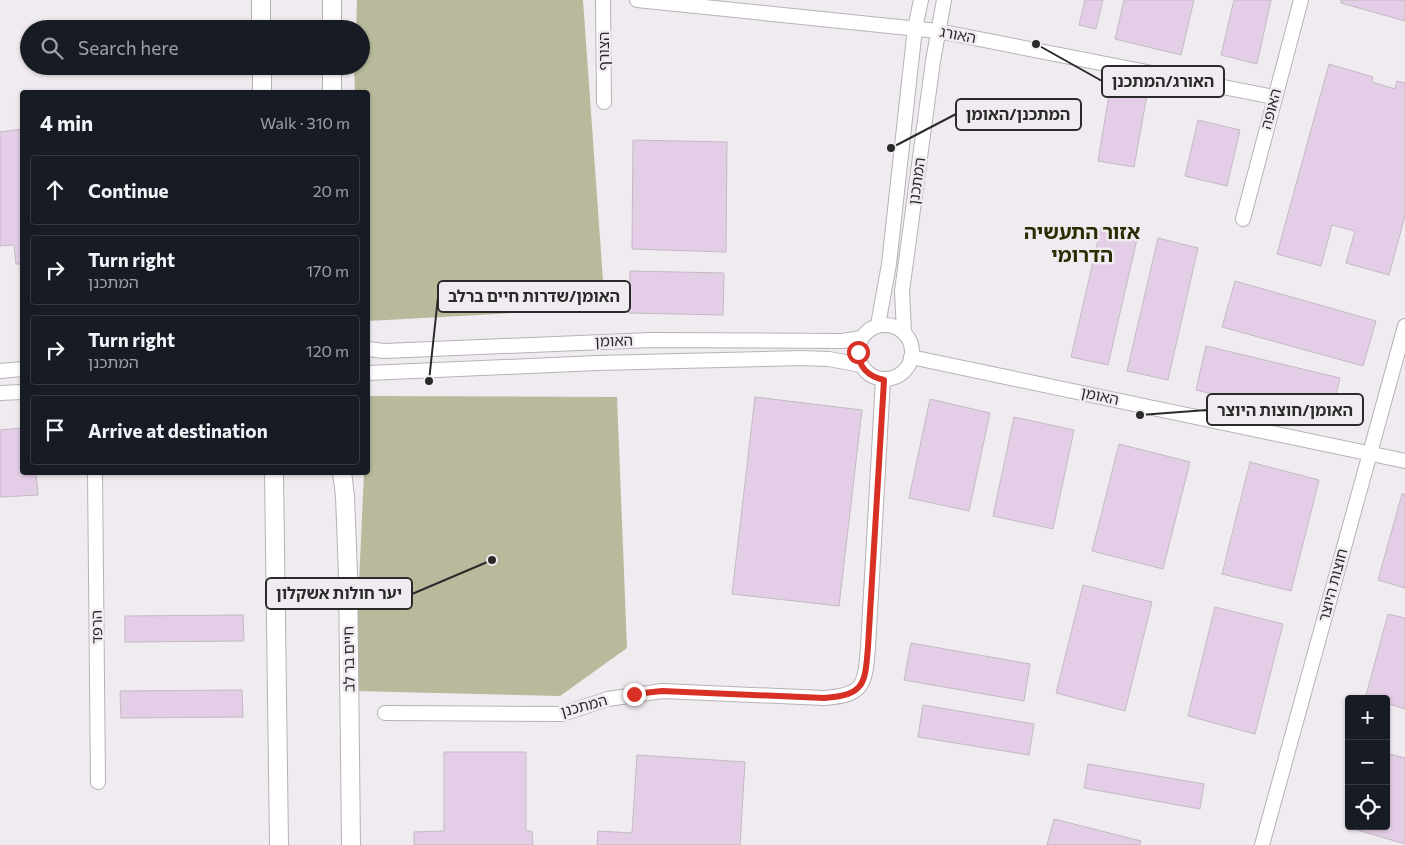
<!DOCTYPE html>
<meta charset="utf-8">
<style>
body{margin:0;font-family:Commissioner,"Noto Sans Hebrew",sans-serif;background:#242831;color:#f1f3f6}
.controls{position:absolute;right:15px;bottom:15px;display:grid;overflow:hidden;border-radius:5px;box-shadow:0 1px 4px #0004}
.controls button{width:45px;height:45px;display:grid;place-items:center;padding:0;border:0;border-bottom:1px solid #363941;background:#171b24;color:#f1f3f6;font:25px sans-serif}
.stop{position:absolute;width:15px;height:15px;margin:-11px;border:4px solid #d93025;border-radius:50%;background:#fff}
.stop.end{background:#d93025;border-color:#fff;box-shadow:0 1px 5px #0008}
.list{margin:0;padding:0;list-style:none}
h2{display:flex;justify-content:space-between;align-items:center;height:65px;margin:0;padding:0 20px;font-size:21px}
h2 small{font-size:16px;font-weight:400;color:#9ea1a6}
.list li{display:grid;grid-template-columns:32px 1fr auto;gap:15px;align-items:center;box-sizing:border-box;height:70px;margin:0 10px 10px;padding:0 10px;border:1px solid #363941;border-radius:5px}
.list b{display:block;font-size:19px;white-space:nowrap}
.list p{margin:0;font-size:16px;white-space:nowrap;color:#9ea1a6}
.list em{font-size:16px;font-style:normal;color:#9ea1a6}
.icon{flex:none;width:28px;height:28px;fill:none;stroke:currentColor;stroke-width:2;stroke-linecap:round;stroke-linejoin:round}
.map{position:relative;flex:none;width:1405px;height:845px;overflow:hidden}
.search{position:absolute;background:#171b24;box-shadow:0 1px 4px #0004;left:20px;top:20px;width:350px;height:55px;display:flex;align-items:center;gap:12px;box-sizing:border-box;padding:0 18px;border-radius:28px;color:#9ea1a6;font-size:19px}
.panel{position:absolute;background:#171b24;box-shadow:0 1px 4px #0004;left:20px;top:90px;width:350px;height:385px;border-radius:5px}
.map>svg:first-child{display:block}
.forest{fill:#b9b99b}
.building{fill:#e4cde6;stroke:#c1bcc1}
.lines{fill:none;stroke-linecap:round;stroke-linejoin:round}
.minor-casing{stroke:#b6b2b6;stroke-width:16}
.major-casing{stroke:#b6b2b6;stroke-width:20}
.minor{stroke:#fff;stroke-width:14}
.major{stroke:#fff;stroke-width:18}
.route{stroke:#d93025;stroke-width:6}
.labels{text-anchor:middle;stroke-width:5;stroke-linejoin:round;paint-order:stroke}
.street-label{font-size:15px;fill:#2b2a2b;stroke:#f0ebf0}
.district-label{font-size:20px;font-weight:bold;fill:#2d2b01;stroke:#f0ebf0}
.leader{fill:none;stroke:#2b2a2b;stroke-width:2}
.callout-dot{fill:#2b2a2b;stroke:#f0ebf0;stroke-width:2}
.callout{fill:#f0ebf0;stroke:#2b2a2b;stroke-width:2}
.callout-label{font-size:16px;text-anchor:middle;font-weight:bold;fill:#2b2a2b}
</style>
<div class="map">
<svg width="1405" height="845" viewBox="0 0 1405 845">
<rect width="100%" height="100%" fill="#f0ebf0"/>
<path class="forest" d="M357,0h226l22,308 -237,13v-229h-13l-1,-26h7v-37h-5z
M368,396l249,1 10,251 -67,48 -206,-5 10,-218 4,-1z"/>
<path class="building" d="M1085,0h18l-7,29 -17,-4z
M1124,0h70l-13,55 -66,-16z
M1234,0h37l-14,64 -36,-9z
M1341,0h64v21l-64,-18z
M1329,64l44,13 -1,5 23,7 2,-8 8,2v133l-16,59 -43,-12 9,-32 -23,-6 -11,41 -44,-12z
M1110,89l37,6 -13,72 -36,-6z
M1198,120l42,10 -13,56 -42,-10z
M22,129v135h-6l-2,-19 -14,1v-114z
M633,140l94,2 -1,110 -94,-3z
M1101,227l37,8 -30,130 -37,-8z
M1158,238l40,10 -30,132 -41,-9z
M630,271l94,2 -1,42 -94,-2z
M1235,281l141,40 -13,45 -141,-39z
M1206,346l134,32 -11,44 -133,-32z
M755,397l107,13 -23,196 -107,-12z
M930,399l60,14 -21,98 -60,-13z
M1014,417l60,13 -21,99 -60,-13z
M22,428v44h14l2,23 -38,2v-67z
M1119,444l71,18 -27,107 -71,-18z
M1250,462l69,18 -28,111 -69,-17z
M1402,494h3v94l-27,-8z
M1083,585l69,17 -27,109 -69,-18z
M1215,607l68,17 -28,110 -67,-18z
M1388,614l17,4v91l-19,-6v-4h-21z
M243,615l1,26 -119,1v-26z
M911,643l119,21 -6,37 -120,-21z
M242,690l1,27 -122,1 -1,-27z
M923,705l111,19 -5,31 -111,-18z
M444,752h82v79h6l1,14h-119v-13l30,-1z
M1386,753l19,5v86l-51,-15v-3h32z
M637,755l108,7 -5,83h-143l1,-14 34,2z
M1088,764l116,20 -4,25 -116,-21z
M1054,819l87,22 -1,4h-93z"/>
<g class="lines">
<defs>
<path id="minor" d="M603,0l1,102
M637,0l301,31 336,66
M1243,219l58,-219
M858 352a27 27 0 1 1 54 0a27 27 0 1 1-54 0Z
M878,325l11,-61 26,-236 6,-28
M904,333l-2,-42 31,-230 11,-61
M368,349l16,2 267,-11 191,1 19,-3
M911,357l494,104
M0,371l22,-2
M368,373l229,-10 204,-5 28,1 32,6
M0,393l22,-1
M95,472l3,310
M385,713l177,1 46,-15 54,-8 162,7c41,-3 41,-14 44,-51l15,-267
M1262,845l143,-519"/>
<path id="major" d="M261,0v29
M332,0v29
M262,66v26
M332,66v26
M274,472l5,373
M342,472l3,24 3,78 3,271"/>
</defs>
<use href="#minor" class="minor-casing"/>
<use href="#major" class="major-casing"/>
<use href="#minor" class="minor"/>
<use href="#major" class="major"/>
</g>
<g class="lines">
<path class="route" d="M634,694l28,-3 162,7c41,-3 41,-14 44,-51l16,-267c-16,-4 -25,-12 -26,-28"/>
</g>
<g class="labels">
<g class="street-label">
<text transform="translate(958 35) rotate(11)" y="5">האורג</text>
<text transform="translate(604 51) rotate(-90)" y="5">הצורף</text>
<text transform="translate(1271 109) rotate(-75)" y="5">האופה</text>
<text transform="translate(917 181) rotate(-82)" y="5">המתכנן</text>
<text transform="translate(614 341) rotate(-2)" y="5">האומן</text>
<text transform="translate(1100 396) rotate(12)" y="5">האומן</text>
<text transform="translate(1333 585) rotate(-75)" y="5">חוצות היוצר</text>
<text transform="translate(97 627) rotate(-91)" y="5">הרפד</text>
<text transform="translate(349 659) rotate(-91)" y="5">חיים בר לב</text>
<text transform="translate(584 706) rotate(-15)" y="5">המתכנן</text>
</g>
<g class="district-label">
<text x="1082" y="239">אזור התעשיה<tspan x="1082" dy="23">הדרומי</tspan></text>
</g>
</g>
<path class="leader" d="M1036 44L1102 81M891 148L956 114M429 381L438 297M1140 415L1207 410M492 560L412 594"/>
<g class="callout-dot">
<circle cx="1036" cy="44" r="5"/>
<circle cx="891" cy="148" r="5"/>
<circle cx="429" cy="381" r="5"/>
<circle cx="1140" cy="415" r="5"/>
<circle cx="492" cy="560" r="5"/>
</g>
<g class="callout">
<rect x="1102" y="66" width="122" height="31" rx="5"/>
<rect x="956" y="99" width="125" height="31" rx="5"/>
<rect x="438" y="281" width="192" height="31" rx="5"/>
<rect x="1207" y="394" width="156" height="31" rx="5"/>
<rect x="266" y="578" width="146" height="31" rx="5"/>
</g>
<g class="callout-label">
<text x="1163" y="87">האורג/המתכנן</text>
<text x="1018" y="120">המתכנן/האומן</text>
<text x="534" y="302">האומן/שדרות חיים ברלב</text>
<text x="1285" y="416">האומן/חוצות היוצר</text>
<text x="339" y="599">יער חולות אשקלון</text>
</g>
</svg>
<div class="controls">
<button>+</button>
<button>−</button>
<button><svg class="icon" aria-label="locate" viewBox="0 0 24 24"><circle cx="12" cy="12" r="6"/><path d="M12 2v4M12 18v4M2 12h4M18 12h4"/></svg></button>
</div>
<div class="stop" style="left:858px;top:352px"></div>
<div class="stop end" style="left:634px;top:694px"></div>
<div class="search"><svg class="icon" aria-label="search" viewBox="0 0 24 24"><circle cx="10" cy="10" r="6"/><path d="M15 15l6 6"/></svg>Search here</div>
<section class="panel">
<h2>4 min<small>Walk · 310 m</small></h2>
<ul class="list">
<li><svg class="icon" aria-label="ahead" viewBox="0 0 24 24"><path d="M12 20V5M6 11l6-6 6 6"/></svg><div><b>Continue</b></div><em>20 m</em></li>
<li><svg class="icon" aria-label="right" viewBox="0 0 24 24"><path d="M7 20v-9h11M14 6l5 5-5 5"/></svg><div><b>Turn right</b><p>המתכנן</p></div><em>170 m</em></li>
<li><svg class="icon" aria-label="right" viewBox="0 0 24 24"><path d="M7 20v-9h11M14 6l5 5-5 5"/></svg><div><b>Turn right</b><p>המתכנן</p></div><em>120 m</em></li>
<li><svg class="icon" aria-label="arrive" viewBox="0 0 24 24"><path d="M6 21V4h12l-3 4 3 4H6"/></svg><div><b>Arrive at destination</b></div></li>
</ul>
</section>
</div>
